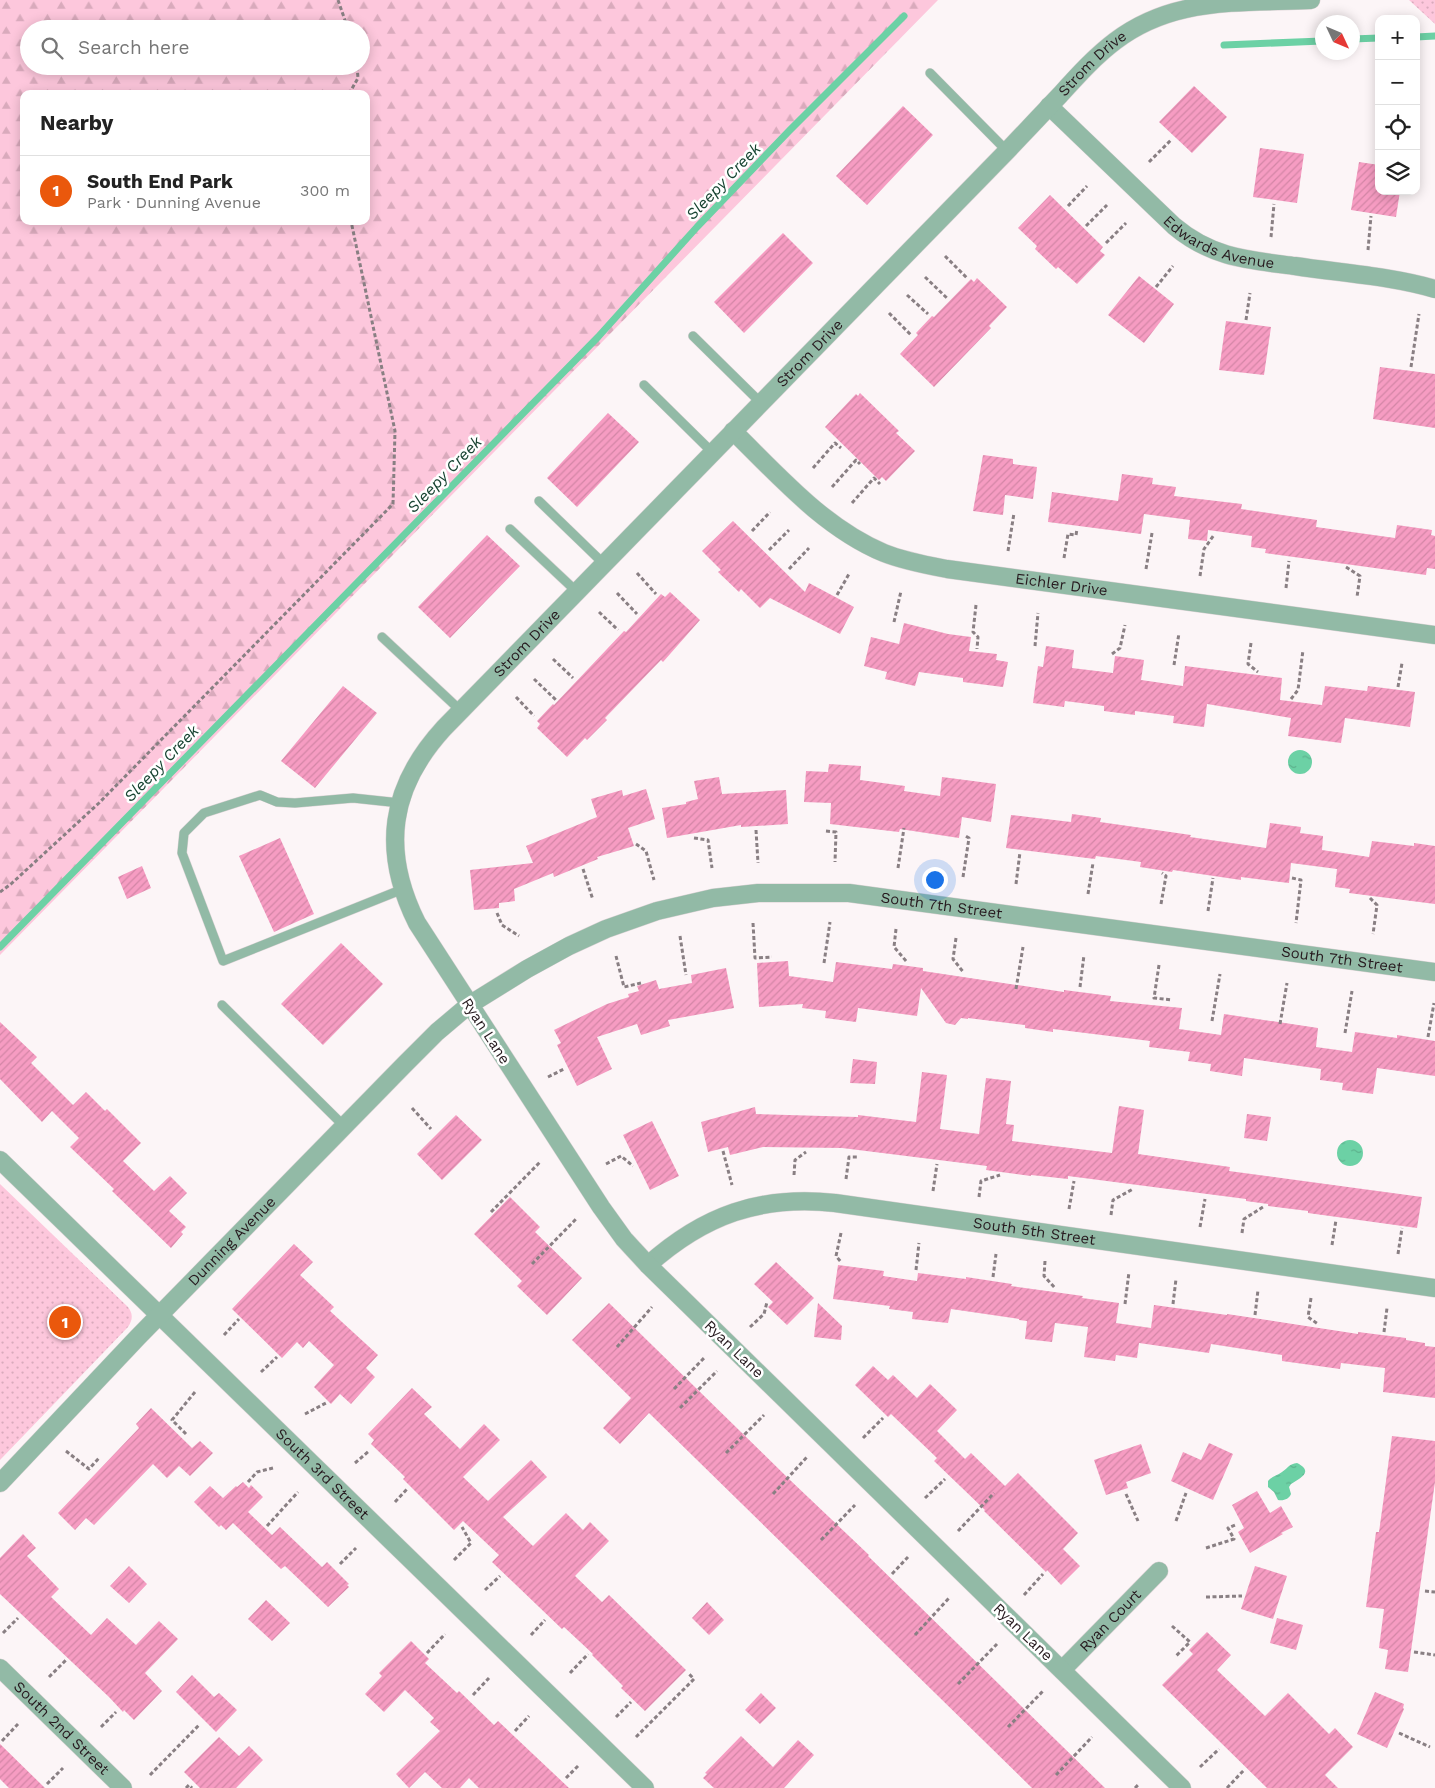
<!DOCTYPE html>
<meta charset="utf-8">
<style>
body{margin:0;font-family:"Work Sans",sans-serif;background:#f2f2f2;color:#222}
.controls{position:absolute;right:15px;top:15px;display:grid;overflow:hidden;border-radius:10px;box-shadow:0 2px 12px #0003}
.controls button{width:45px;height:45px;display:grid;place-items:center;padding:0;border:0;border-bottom:1px solid #e0e0e0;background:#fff;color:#222;font:25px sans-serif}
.compass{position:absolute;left:1315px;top:15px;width:45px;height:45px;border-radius:50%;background:#fff;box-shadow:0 2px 12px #0003;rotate:134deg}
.you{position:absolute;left:934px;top:879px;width:18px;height:18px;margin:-12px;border:4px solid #fff;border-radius:50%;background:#1a73e8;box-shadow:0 0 0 8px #1a73e833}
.badge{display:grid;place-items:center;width:32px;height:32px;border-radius:50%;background:#ea580c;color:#fff;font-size:16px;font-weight:700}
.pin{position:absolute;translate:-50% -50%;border:2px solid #fff;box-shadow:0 1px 5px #0006}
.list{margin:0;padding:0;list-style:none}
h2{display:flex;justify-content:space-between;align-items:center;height:65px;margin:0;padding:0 20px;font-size:21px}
h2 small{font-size:16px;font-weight:400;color:#767676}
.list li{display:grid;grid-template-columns:32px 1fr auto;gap:15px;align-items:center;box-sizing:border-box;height:70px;padding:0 20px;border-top:1px solid #e0e0e0}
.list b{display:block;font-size:19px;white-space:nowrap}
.list p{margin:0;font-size:16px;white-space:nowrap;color:#767676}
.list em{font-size:16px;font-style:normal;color:#767676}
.icon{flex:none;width:28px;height:28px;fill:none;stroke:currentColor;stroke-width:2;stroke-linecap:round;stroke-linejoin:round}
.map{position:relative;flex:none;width:1435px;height:1788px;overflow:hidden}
.search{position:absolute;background:#fff;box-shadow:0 2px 12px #0003;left:20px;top:20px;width:350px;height:55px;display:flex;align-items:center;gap:12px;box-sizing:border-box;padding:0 18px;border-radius:28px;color:#767676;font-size:19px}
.panel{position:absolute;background:#fff;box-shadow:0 2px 12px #0003;left:20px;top:90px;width:350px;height:135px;border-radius:10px}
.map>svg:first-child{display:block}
.forest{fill:url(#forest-firs);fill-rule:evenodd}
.park{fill:url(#park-dots)}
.water{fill:url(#water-ripples)}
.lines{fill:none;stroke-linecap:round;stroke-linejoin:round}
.stream{stroke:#6cd1a5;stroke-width:7}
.building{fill:url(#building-hatch)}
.lane-casing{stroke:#dad2d4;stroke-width:10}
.street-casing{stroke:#dad2d4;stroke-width:19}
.path{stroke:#897f83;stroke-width:3;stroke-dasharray:4 2.5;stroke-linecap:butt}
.lane{stroke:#92baa6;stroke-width:9}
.street{stroke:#92baa6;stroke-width:18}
.labels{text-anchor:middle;stroke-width:5;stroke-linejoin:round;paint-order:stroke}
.street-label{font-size:15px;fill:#26191e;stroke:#fff}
.water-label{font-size:16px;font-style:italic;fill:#184432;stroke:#fff}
</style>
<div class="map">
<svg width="1435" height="1788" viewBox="0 0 1435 1788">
<defs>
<pattern id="forest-firs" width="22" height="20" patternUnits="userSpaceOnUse" patternTransform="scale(1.25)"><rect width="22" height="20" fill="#fdc7dc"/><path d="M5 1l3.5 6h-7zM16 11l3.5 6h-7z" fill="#d9aabc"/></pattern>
<pattern id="park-dots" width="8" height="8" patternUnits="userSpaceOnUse" patternTransform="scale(1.25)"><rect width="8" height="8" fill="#fdc7dc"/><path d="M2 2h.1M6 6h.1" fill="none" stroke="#d9aabc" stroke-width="1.8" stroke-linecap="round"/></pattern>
<pattern id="water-ripples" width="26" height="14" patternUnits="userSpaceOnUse" patternTransform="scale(1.25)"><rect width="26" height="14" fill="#6cd1a5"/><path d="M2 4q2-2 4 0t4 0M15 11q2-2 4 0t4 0" fill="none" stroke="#5db38e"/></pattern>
<pattern id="building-hatch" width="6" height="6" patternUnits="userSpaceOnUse" patternTransform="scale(1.25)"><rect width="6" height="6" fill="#f69cc2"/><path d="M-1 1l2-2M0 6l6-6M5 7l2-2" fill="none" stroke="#d386a6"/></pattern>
</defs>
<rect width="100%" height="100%" fill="#fcf5f7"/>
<path class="forest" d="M0,0h938l-938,955zM29,29h332v37h-332zM24,94h342v127h-342z"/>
<path class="park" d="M1409,0h26v24z
M0,1184l128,123c5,7 5,12 0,20l-128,133z"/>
<path class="water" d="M1288 762a12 12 0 1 1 24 0a12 12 0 1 1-24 0Z
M1337 1153a13 13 0 1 1 26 0a13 13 0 1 1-26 0Z
M1297,1463c18,9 2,16 -6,21l-2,3 2,7c-2,5 -7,7 -13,6l-4,-8 -6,-5v-6c4,-5 9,-5 14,-9 7,-5 7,-8 15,-9z"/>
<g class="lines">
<path class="stream" d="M1416,37l19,-1
M1352,39l27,-1
M1224,45l98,-4
M0,947l598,-610 99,-110 92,-96 115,-115"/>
</g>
<path class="building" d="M1194,86l33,31 -35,36 -33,-31z
M903,106l30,29 -66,70 -31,-29z
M1260,148l44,6 -7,49 -44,-6z
M1359,162l20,3v26h21l-4,26 -45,-7z
M1050,195l53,52 -3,4 5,4 -28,29 -19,-17 -2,2 -21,-20 2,-3 -19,-18z
M783,233l30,30 -69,70 -30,-31z
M1139,276l35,28 -30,39 -36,-28z
M977,278l30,29 -18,19 2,2 -57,59 -34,-33 18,-19 -2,-2 16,-17 2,1 37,-38 3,3z
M1226,321l45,6 -7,48 -45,-5z
M1380,367l55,7v54l-62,-9z
M860,393l39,38 -3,2 19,18 -29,30 -4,-4 -3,3 -54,-53 31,-33 2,2z
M608,413l31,29 -62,65 -30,-29z
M983,455l30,4v5l24,3 -4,32 -28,-4 -2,20 -30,-4z
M1122,474l31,4 -1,6 24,3 -2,9 68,8 -1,5 76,11 -1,7 79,11 2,-13 35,5 -1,5 4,1v33l-8,-1 -1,7 -161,-22 1,-4 -15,-2 1,-11 -44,-6 -1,11 -19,-2 2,-19 -46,-6 -3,20 -93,-12 4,-30 66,9z
M733,521l72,71 4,-9 45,24 -14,27 -70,-36 -10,10 -19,-19 -2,3 -21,-20 3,-2 -19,-19z
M487,535l33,31 -70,72 -32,-31z
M670,592l30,28 -37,42 -2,-2 -56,58 2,2 -20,20 -2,-2 -18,19 -30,-29 3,-4 -3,-3 16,-17 1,1 70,-74 2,1 35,-38 4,3z
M904,623l44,11 23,3 -2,14 28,3 -1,6 12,2 -5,25 -40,-5v-4l-44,-6 -4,14 -30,-7 2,-7 -23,-6 7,-29 28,7z
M1046,646l28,4 -2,18 41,5 2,-17 29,4 -3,20 42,6 2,-20 97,12 -2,22 42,5 3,-19 42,5 1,-5 47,6 -5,35 -65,-9 -4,25 -53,-7 3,-18 -84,-14 -3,23 -31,-4 1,-7 -39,-5v4l-31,-4v-5l-39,-5 -1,6 -31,-4 5,-37 5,1z
M343,686l34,27 -62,75 -34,-27z
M829,764l32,2 -1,14 45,6 -1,5 36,5 2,-19 54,7 -5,38 -29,-5 -3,21 -59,-9 -1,3 -69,-8 1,-21 -27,-1 2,-31 22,1z
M719,777l3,17 64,-4 2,34 -47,3v-2l-74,13 -5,-30 24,-4v-2l12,-3 -4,-18z
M646,789l9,30 -27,9 6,18 -37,11 1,2 -44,18 -1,-4 -39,16 1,12 -16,2v5l-25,2 -4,-40 63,-7 -7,-17 71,-29 -6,-18 31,-9 1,6z
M1072,814l29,4 -1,4 91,13 -1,2 76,11 4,-25 31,4 -1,6 23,3 -1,14 47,7 3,-16 42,5v-3l21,3v58l-86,-11 1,-4 -15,-2 2,-18 -46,-6 -2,20 -48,-6v3l-68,-10 -1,2 -32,-5 1,-5 -45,-6 -1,3 -89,-11 5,-33 60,7z
M280,838l34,76 -40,18 -35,-76z
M142,866l9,22 -24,11 -9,-22z
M341,943l42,41 -60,61 -42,-41z
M788,961l1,15 44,6 3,-20 56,7 1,-5 30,4v3l141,21v-2l47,6 -1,5 72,7 -3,21 42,6 3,-21 94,14 -2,19 36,5 3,-20 42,6v-3l38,6v35l-58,-8 -4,26 -31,-4 1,-7 -23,-3 1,-11 -77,-11 -2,18 -32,-5 1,-7 -23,-3 2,-9 -41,-5 1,-6 -97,-12v3l-28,-4v-3l-57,-7v1l-7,-1 -6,7 -9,-2 -25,-35 -4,28 -59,-8 -2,14 -31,-4 1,-7 -24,-3 1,-4 -44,3 -2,-44z
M726,968l8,40 -66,12 2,6 -29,9 -4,-11 -40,13 15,32 -35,17 -20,-41 4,-2 -7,-13 53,-26 22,-7 -1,-3 11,-3 -2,-5 19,-6 3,9 33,-6 -1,-8z
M0,1022l37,35 -6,6 42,42 13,-13 19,19 2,-2 34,34 -18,18 31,30 16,-15 17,17 -18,18 17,16 -5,5 2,2 -12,14 -59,-57 2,-2 -44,-42 9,-9 -27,-27 -10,11 -42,-43z
M853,1059l24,3 -2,22 -25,-1z
M922,1072l25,3 -7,54 39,5 7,-56 25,3 -5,43 8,1 -2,16 100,12 7,-47 25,4 -6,44 92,13 -1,4 193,26 -5,31 -109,-15v-2l-40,-5v-2l-22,-3v-2l-178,-23v3l-37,-4v1l-45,-6 1,-4 -145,-18 -79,-1 -33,8 -2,-8 -20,5 -7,-30 54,-15 1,7 102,3v-2l58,7z
M1247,1114l24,3 -4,24 -23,-3z
M456,1115l26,25 -40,40 -25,-26z
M652,1121l27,55 -29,14 -27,-55z
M510,1197l30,30 -5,5 47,46 -35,37 -30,-29 5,-5 -48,-47z
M294,1244l19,18 -13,13 34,32 -4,4 48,44 -12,13 9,9 -24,27 -11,-10 -9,10 -17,-17 20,-22 -25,-24 -6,7 -6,-6 -15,16 -50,-49z
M776,1262l38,36 -27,27 -19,-18 5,-5 -19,-18z
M838,1265l46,6 -1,5 34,5 1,-8 48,6v-2l46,7 -1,2 72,10 -1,2 37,5 -3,20 35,5 3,-23 73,10v-1l131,20v-2l48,6v2l19,3v3l10,1v51l-52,-6 2,-24 -44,-5 -1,6 -58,-8v-6l-71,-11 -2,9 -70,-10 -2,15 -21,-3 -1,6 -31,-4 4,-30 -33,-4 -3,19 -27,-3 2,-18 -8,-1v-1l-68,-10 -3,14 -36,-4 1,-7 -24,-3 1,-3 -57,-7z
M609,1303l181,177 79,75 -1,1 237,232h-73l-383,-375 -29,31 -17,-16 28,-30 -59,-58z
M818,1303l24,23 -1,14 -27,-3z
M873,1366l15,14 5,-5 24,23 13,-14 27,26 -20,21 28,28 6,-6 34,33 13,-13 60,60 -15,16 17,17 -19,19 -14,-15 -1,2 -62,-61 1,-1 -51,-49 3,-3 -46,-44 -3,3 -33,-32z
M412,1388l20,19 -8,7 36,35 24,-25 16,16 -37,37 25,24 43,-41 16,17 -44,40 30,29 33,-33 17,17 7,-8 19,19 -34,35 27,26 7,-7 77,75 -41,41 -24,-23 2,-2 -31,-31 1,-1 -29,-27 -2,2 -70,-67 7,-7 -36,-34 -9,9 -51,-51 2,-2 -34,-33 3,-4 -6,-6z
M151,1408l41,40 8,-7 13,12 -23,23 -11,-10 -12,12 -14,-14 -59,61 -8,-7 -11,12 -17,-17 81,-85 -3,-4z
M1392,1436l43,5v41l-27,190 -23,-3 3,-19 -9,-2 5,-39 -18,-2 10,-75h3l5,-36z
M1209,1443l24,11 -20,46 -42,-19 12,-29 18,8z
M1141,1444l10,29 -25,9 2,6 -22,7 -12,-35z
M243,1482l6,6 2,-3 12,12 -15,15 24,23 8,-8 42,40 5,-5 22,22 -2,1 2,2 -21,20 -43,-41 -4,3 -48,-46 -7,7 -5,-5 -2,2 -25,-25 16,-16 13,12 13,-12 1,1z
M1257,1491l13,22 11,-7 12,21 -12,6 2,1 -33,19 -12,-21 6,-4 -12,-23z
M23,1534l13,14 -9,8 32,33 -8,8 40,38 16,-17 29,27 23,-24 19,18 -33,34 17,18 -28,29 -10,-10 -1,2 -14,-15 -109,-103v-36z
M129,1566l18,18 -18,19 -19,-17z
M1255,1566l32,10 -14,43 -32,-10z
M266,1600l24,23 -18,18 -24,-22z
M707,1602l17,18 -15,15 -17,-17z
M1277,1618l26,7 -7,25 -26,-7z
M1207,1632l24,23 -14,15 48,46 23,-23 41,41 6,-6 18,19 -28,28 13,13h-71l-105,-103 31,-31 -4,-4z
M411,1641l18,18 -4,4 32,30 2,-2 35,34 4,-4 71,67h-90l-10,-10 -9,10h-18l-17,-16 -16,16 -13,-14 44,-43 -10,-9 4,-4 -29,-28 -21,22 -19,-18 17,-18 -3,-3z
M192,1675l22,22 5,-4 18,17 -21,22 -40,-40z
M1375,1692l29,12 -1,4 1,1 -17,39 -30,-14z
M761,1693l15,15 -16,16 -15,-14z
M741,1736l32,31 25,-27 16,15 -30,33h-70l-11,-10 4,-4 -2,-1z
M219,1737l20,19 10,-10 14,14 -27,28h-36l-16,-16z
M0,1744l45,44h-36l-9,-9z"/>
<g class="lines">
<defs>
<path id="lane" d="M930,73l77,78
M693,336l67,66
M644,385l68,67
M539,501l64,62
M510,529l66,62
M382,637l78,73
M400,803l-47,-5 -58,5 -18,-1 -17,-7 -56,18 -20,20 -2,20 41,108 180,-72
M222,1005l122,121"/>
<g id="street">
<path id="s1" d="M1049,106l125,120c38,32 74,34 121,40 46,7 96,10 140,23"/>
<path id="s2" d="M733,431c46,45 91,97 151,122 20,8 42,12 63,16l488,66"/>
<path id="s3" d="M0,1160l645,628"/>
<path id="s4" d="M648,1265c56,-50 112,-70 187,-62l600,85"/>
<path id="s5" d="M0,1483l138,-146 267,-273 32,-32 32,-27 58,-36 42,-23 37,-17 51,-18 56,-13 45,-5h91l586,79"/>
<path id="s6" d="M0,1668l123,120"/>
<path id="s7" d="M1062,1670l97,-99"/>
<path id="s8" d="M1182,1788l-534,-523 -24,-26 -23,-32 -184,-284c-36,-72 -28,-135 27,-195l563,-577c18,-19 35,-37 53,-56 38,-42 67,-73 126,-86 39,-9 85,-7 125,-9"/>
</g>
</defs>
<use href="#lane" class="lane-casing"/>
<use href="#street" class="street-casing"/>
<path class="path" d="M338,0l10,29
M349,94l9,-16 -1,-12
M1149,162l22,-22
M1068,206l19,-20
M1086,226l21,-21
M1271,237l3,-33
M1106,243l20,-20
M1368,250l3,-34
M945,256l22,22
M925,277l23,22
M1156,287l17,-21
M907,295l21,19
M889,313l23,23
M1246,320l4,-27
M1411,367l8,-53
M813,468l22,-25 6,5
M832,487l24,-27 4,4
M852,503l22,-25 6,6
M752,531l18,-19
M769,550l20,-20
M1008,551l6,-38
M1064,558l4,-24 8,1 1,-6
M1346,567l14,9 -3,21
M789,569l20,-21
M1146,569l6,-36
M637,573l19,21
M1200,576l4,-27 10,-14
M1286,588l3,-27
M617,593l20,21
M837,595l12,-21
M976,605l-3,27 5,5 -1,12
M599,612l19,18
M894,622l7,-31
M1251,643l-3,21 10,8
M1035,646l3,-33
M1112,654l8,-6 5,-23
M553,659l20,19
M1174,665l5,-32
M534,679l22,21
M1398,687l4,-24
M516,697l18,19
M1291,699l7,-9 5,-40
M756,830l2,33
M826,831l10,1 -1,30
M694,838l14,2 4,28
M636,844l10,7 8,29
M898,868l6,-40
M583,869l10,31
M963,877l6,-39 -5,-3
M1292,878l9,2 -5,43
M1016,884l4,-32
M0,892l11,-8 88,-81 294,-299 2,-73 -44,-210
M1088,894l5,-31
M1370,898l7,7 -4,29
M1161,904l5,-28 -4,-3
M1208,911l5,-33
M497,913l5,12 17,11
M753,923l2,35 17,-1
M896,929l-2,18 13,15
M680,936l6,39
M956,938l-3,21 11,14
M616,956l8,31 17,-4
M824,963l6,-41
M1159,965l-5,33 18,2
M1080,987l4,-32
M1016,989l7,-42
M1212,1021l8,-47
M1280,1024l7,-41
M1345,1033l7,-42
M1428,1037l6,-34
M548,1077l16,-8
M412,1108l19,21
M723,1151l9,34
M606,1164l15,-8 12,10
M794,1175l1,-15 11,-8
M846,1179l3,-22h8
M933,1191l4,-27
M979,1197l2,-16 19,-6
M1069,1209l5,-28
M491,1212l49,-50
M1111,1215l2,-15 20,-11
M1200,1227l5,-28
M841,1233l-5,23 5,6
M1242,1233l2,-14 19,-12
M1332,1245l4,-25
M1398,1254l4,-26
M1045,1261l-1,15 11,12
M532,1264l45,-46
M916,1270l3,-27
M993,1277l3,-23
M1311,1298l-3,19 10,7
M1125,1304l4,-32
M1173,1304l3,-25
M1255,1315l3,-25
M750,1327l14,-13 3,-12
M1384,1332l3,-24
M224,1335l15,-16
M617,1347l35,-40
M261,1372l16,-15
M674,1389l30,-31
M680,1408l37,-37
M305,1414l21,-11
M186,1434l-14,-14 23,-28
M863,1438l20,-20
M66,1451l23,18 11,-12
M726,1453l38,-38
M355,1463l14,-12
M248,1482l9,-10 16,-4
M773,1494l34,-37
M1126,1494l12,27
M925,1498l20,-19
M395,1502l13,-14
M1176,1521l10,-28
M267,1526l31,-34
M958,1531l36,-38
M821,1540l34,-35
M1206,1548l28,-9 -6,-11 7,-3
M454,1560l17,-17 -9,-16
M340,1564l16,-16
M892,1574l16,-17
M485,1590l15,-14
M1425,1591l10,1
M1024,1595l19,-21
M1206,1597l36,-1
M1172,1626l18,16 -15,15
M3,1633l15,-15
M531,1635l14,-15
M915,1635l35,-38
M1414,1652l21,3
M427,1653l18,-19
M570,1673l18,-19
M49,1677l17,-17
M958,1684l39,-40
M473,1695l16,-17
M616,1717l15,-15
M101,1727l15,-15
M1008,1727l36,-37
M515,1731l14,-15
M1399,1733l31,14
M636,1737l58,-58 -6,-6
M2,1741l16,-17
M1200,1767l19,-18
M150,1775l49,-50
M1056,1775l36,-38
M566,1778l13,-13
M47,1784l16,-16
M186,1788l3,-3 3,3
M1135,1788l4,-4
M1227,1788l17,-18"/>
<use href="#lane" class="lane"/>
<use href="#street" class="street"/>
</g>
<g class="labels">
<g class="street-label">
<text dy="5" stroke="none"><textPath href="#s8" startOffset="2301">Strom Drive</textPath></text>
<text dy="5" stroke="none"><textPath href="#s1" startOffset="222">Edwards Avenue</textPath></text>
<text dy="5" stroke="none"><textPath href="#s8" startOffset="1896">Strom Drive</textPath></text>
<text dy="5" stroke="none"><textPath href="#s2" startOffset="376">Eichler Drive</textPath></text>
<text dy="5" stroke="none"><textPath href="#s8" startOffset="1491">Strom Drive</textPath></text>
<text dy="5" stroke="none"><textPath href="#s5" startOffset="1168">South 7th Street</textPath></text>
<text dy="5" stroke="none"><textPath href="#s5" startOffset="1572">South 7th Street</textPath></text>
<text transform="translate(486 1031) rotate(57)" y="5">Ryan Lane</text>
<text dy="5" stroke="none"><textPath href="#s4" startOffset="405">South 5th Street</textPath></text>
<text dy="5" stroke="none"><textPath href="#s5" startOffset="335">Dunning Avenue</textPath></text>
<text transform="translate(734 1349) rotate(44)" y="5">Ryan Lane</text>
<text dy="5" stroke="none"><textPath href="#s3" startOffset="450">South 3rd Street</textPath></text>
<text dy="5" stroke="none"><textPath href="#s7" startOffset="69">Ryan Court</textPath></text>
<text transform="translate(1023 1632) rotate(44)" y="5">Ryan Lane</text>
<text dy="5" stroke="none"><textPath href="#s6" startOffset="86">South 2nd Street</textPath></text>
</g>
<g class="water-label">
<text transform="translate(723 181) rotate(-46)" y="6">Sleepy Creek</text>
<text transform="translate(444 474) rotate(-46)" y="6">Sleepy Creek</text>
<text transform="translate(161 763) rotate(-46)" y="6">Sleepy Creek</text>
</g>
</g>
</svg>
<div class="controls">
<button>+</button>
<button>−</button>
<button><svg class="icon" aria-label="locate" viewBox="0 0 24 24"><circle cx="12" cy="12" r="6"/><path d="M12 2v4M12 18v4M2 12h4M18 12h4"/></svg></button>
<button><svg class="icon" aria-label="layers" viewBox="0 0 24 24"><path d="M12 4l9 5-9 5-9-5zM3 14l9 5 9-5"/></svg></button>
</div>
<svg class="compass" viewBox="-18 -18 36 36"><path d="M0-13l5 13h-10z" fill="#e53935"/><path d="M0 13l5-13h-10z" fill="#767676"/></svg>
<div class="you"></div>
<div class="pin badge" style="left:65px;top:1322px">1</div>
<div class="search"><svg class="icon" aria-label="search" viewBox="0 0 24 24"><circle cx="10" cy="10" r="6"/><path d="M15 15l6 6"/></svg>Search here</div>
<section class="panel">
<h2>Nearby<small></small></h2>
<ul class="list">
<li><span class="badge">1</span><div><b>South End Park</b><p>Park · Dunning Avenue</p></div><em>300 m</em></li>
</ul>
</section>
</div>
